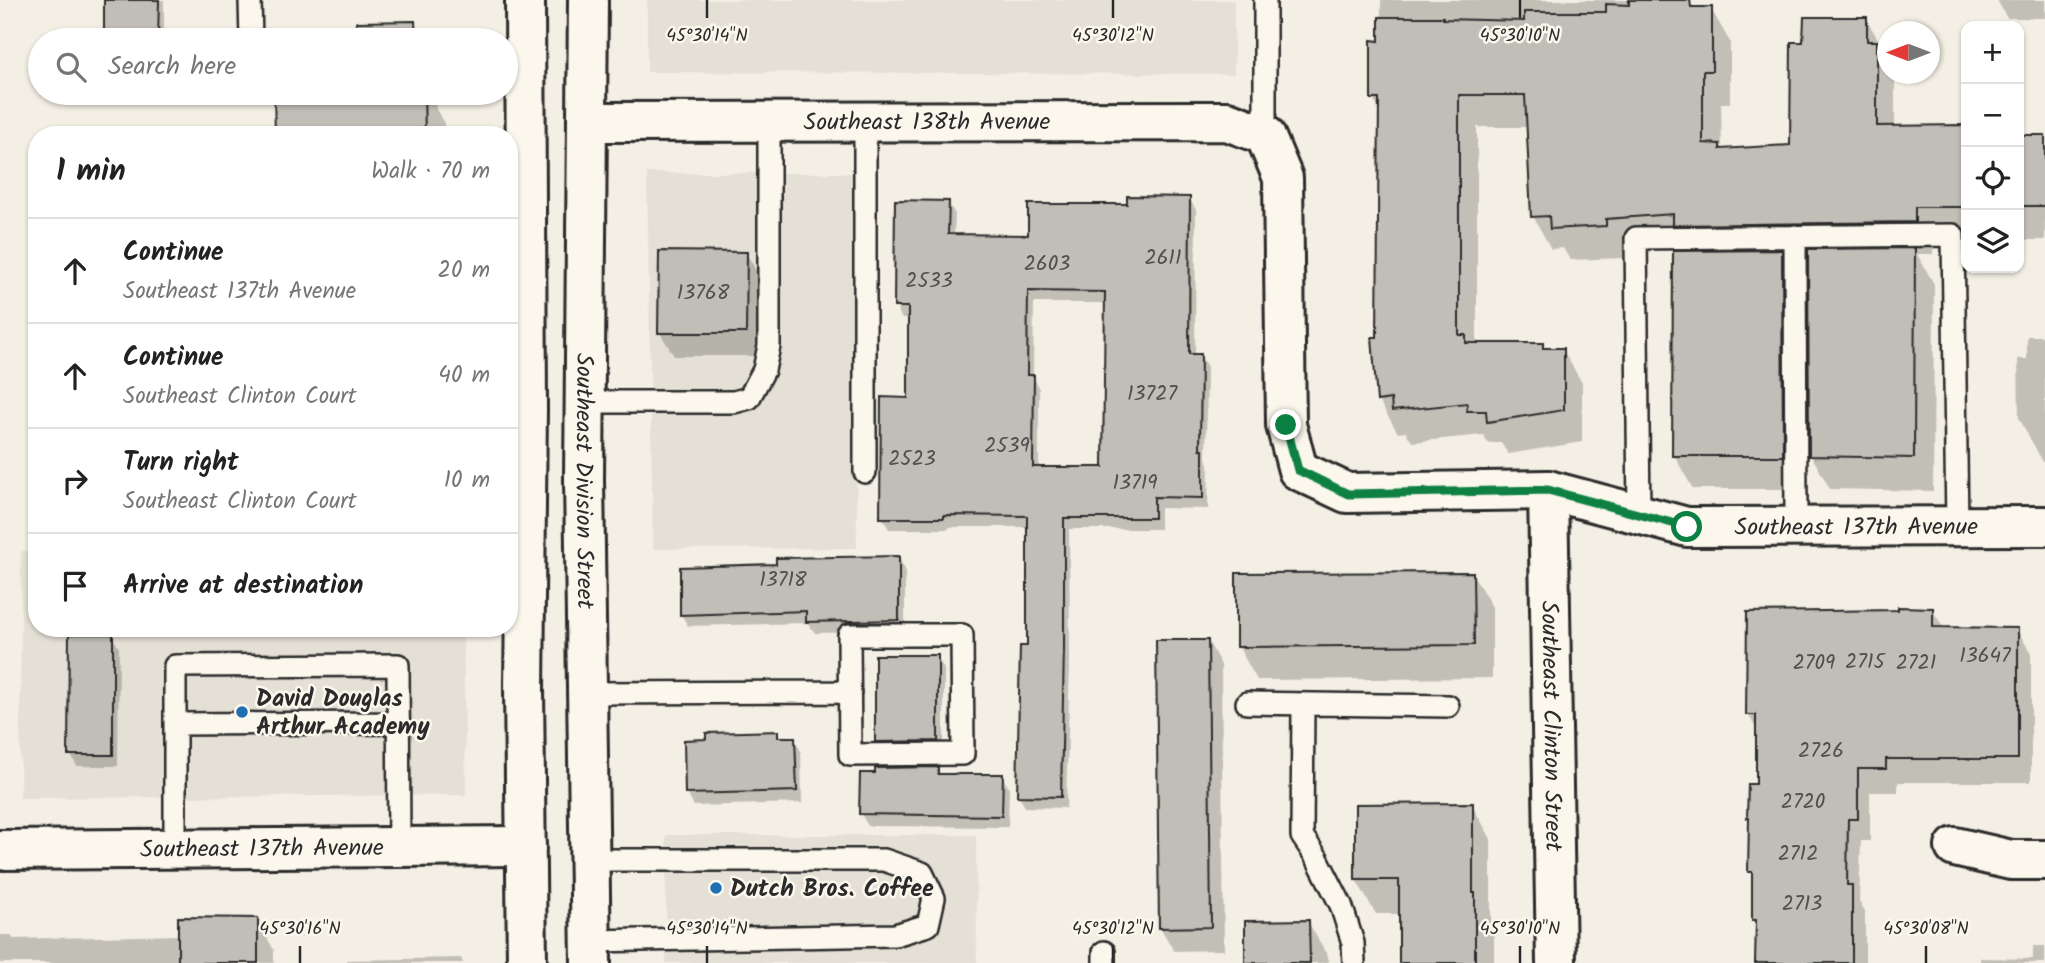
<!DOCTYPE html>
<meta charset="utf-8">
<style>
body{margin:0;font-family:Kalam,sans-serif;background:#f2f2f2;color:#222}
.controls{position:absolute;right:21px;top:21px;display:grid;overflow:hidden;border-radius:14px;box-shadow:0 2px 5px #0004}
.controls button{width:63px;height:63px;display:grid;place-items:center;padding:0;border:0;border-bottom:2px solid #e0e0e0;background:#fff;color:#222;font:35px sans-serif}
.compass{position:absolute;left:1877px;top:21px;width:63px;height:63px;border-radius:50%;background:#fff;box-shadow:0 2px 5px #0004;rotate:270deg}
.stop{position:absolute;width:21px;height:21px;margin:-16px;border:5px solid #0b8043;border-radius:50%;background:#fff}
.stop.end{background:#0b8043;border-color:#fff;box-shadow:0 2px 7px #0008}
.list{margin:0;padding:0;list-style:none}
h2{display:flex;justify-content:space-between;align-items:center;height:91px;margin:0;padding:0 28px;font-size:30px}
h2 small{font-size:23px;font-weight:400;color:#767676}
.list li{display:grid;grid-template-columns:46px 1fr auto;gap:21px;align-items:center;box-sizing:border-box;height:105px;padding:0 28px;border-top:2px solid #e0e0e0}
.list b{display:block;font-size:26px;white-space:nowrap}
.list p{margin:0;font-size:23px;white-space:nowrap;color:#767676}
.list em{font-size:23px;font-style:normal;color:#767676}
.icon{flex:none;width:38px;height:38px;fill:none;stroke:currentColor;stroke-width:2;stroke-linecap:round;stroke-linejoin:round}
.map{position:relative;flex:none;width:2045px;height:963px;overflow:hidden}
.search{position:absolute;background:#fff;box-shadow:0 2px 5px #0004;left:28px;top:28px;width:490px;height:77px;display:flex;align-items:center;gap:18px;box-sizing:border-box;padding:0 24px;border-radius:38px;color:#767676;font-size:26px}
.panel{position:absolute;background:#fff;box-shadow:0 2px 5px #0004;left:28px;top:126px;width:490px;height:511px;border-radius:28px}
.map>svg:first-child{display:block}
.built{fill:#e4e0d6}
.shadow{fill:#0003;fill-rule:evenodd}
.building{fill:#c0beb6;stroke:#2b2b2b;stroke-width:2;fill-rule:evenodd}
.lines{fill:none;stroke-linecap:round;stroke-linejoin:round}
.lane-casing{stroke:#2b2b2b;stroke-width:26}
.street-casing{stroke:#2b2b2b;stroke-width:44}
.primary-casing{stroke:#2b2b2b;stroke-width:44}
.lane{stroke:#fbf7ec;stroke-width:21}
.street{stroke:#fbf7ec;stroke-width:38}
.primary{stroke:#fbf7ec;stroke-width:38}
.route{stroke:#0b8043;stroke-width:9}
.ticks{fill:none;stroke:#2b2b2b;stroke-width:2.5}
.poi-dot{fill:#1f6fb2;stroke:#fbf7ec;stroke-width:2.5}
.labels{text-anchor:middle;stroke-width:5;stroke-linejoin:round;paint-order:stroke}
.number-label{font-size:21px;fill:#50504e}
.street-label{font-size:24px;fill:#2b2b2b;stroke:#fbf7ec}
.poi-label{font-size:24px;font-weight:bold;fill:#2b2b2b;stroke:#fbf7ec;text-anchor:start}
.ticks-label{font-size:18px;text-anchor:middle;fill:#2b2b2b;stroke:#fbf7ec;stroke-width:5;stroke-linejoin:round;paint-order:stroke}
</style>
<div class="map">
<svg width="2045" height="963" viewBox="0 0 2045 963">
<rect width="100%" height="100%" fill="#f3efe4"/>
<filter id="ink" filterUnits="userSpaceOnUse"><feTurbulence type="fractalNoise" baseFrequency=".0143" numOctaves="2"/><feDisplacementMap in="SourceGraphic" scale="14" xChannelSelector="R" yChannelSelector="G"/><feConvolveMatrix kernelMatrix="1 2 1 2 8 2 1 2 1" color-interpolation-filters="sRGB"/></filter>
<g filter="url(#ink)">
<path class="built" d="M647,0h587v74l-587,-2z
M647,173h207l3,375 -204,1z
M21,551h16v77h426l3,167 -446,3z
M666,835h310l1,128h-311z"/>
<path class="shadow" d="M106,0h58v40h-58z
M1381,0h308l5,9h17l19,33v61h-9l1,48 70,-4 13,-103 61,-25 19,32v6l3,5v12l7,1v53l71,-1v112h-33v15h-16l17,30 -1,207 -103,-2 -19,-34 -1,-200 -27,1 17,29 1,204h-108l-19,-34 17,-203 -3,-6 -65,5v7l-53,2 -7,-12 -12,1 -18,-33 -5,-89h-51v218h65l3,5h18l19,33v59l-74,12 -7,-11h-13l-5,-8 -71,7 -6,-10 -8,1 -19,-32 -6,-62h6l2,-226 -8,-14 8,-56z
M1997,0h48v18h-38z
M414,23l10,17h-66v-16z
M276,93h159l1,16 8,14v12h-167z
M2045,136v104h-19l-2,-2h-5v-101z
M1189,198l7,12 -1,145h5l7,12 -1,91 3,5 -1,46 -48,-1v21h-91l1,131 -4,148 -41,-1 -6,-11 10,-148v-121h-80v2h-60l-7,-12 28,-118v-80h-8l-6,-12 52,-104 7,11 -1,21 75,2 100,-31zM1034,303h73l-2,165h-66v-80l-6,-12z
M746,253l14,24 -1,79h-85l-14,-23z
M2027,336h18v126h-2l-24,-44 -1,-59h9z
M898,557l7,12v62l-90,2 -7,-10 -120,3 -7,-12 97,-48z
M1472,573l20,34v71l-235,2 -19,-34z
M1932,609l12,20 73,1 14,23v129h-133v10h-28v49h-9l-2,61 6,9v52h-108l1,-36 -4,-8v-40l-5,-8 1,-50 -1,-3 9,-32v-54l-10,-18z
M297,628h113v3l-113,-1z
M112,636l7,12 -1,118h-41l-7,-12z
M1208,641l13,24 3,285 -50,1 -14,-24z
M937,657l7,12v83l-61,1 -6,-12z
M777,733l4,6h13l7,12 1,52 -108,3 -7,-12z
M937,769l4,6 61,1 7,12 -1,39 -140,-1 -7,-12z
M1472,805l19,34v85l3,5v34h-93v-49h-25l-20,-34z
M257,920l17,30v13h-274v-28h11l2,4 167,-4z
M1308,922l20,34v7h-81z
M2033,946h12v17h-65v-5l53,1z
M461,958l2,5h-116v-3z"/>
<path class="building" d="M104,0h55l-1,40h-54z
M1629,0h61l1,7h21v64h-9v72l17,1v5l70,-4 1,-103h12l1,-25h63v24h10v85l89,-1v82h-51v15l-242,3v-11l-67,5v7l-56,3 -1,-13 -18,1 -6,-122h-66v240h7v8h77v5h21v62l-77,12 -1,-11h-19v-8l-75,8 -1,-12 -14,2 -5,-64h5l2,-238h-8v-59l8,1v-24h64v2l81,2v-9h82v-8l23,1z
M415,21l1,19h-59l-1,-18z
M274,93h150l1,42h-150z
M2019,135h26v71h-26z
M1127,196l63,1 -1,157h12l-1,95h3v49l-49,-1v21h-90v129l-3,150 -44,-1 3,-150h7v-130l-83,-1v3h-64l1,-121 27,1v-91h-14l1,-107 54,1 -1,33 80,1v-31h99zM1028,291l77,1 -2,175h-70l1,-92h-7z
M1915,248l-1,210 -105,-2 -1,-207z
M1782,250l1,206h-111l1,-205z
M659,251l88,1 -1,81h-88z
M899,556v64l-93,2v-11l-126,4v-48l96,-3v-6z
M1473,572l1,73 -238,2v-74z
M1898,607l35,1v19l85,1v131h-132v10h-28v50h-10l-1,66h5v78h-97l1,-43h-4v-48h-4l1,-54h-2l1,-34h8v-69h-10l1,-103 151,-2z
M69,634h44v121h-45z
M1156,640h52l3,287 -52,1z
M875,655h63v86l-63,1z
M778,731v6h17l2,54 -112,3 -1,-54 22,-1v-6z
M938,767v7h65l-1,42 -143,-2 1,-41h15v-5z
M1473,803v90h2v70h-76v-83h-44v-76z
M178,917l80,1v45h-80z
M1309,920l1,43h-65v-42z"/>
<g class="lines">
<defs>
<path id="lane" d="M250,0l1,40
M1265,0v135
M865,121v351
M1795,236l1,291
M586,402h148l15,-4 15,-28 5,-24v-225
M1639,514l-3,-276 317,-3 4,291
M849,635h113l1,119 -113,1z
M587,693l263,-1
M1247,703l201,3
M1303,704l-1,132 15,22 24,47 12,38 1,20
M175,724l224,-1
M175,848v-182l223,-1 1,182
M589,860h295l38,13 12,25 -6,27 -33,10 -305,6
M1104,963v-11"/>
<g id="street">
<path id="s1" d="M587,122l640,-1 38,14 18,43 3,247 12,45 49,23 201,-3 139,37 358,-1"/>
<path id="s2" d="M1548,490l8,473"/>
<path d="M1955,847l56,13h34"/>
<path id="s3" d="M0,850l526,-4"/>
</g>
<g id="primary">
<path d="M525,0l2,409 -3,280 3,274"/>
<path id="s4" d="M588,0l-4,479 7,484"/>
</g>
</defs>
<use href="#lane" class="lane-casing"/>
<use href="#street" class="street-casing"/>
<use href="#primary" class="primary-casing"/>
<use href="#lane" class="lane"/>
<use href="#street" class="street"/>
<use href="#primary" class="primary"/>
</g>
</g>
<g class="lines" filter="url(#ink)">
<path class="route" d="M1286,425l12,45 50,24 200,-4 139,37"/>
</g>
<path class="ticks" d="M707,0v18M1113,0v18M1520,0v18M300,946v17M707,946v17M1113,946v17M1520,946v17M1926,946v17"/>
<g class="poi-dot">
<circle cx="242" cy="712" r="7"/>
<circle cx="716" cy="888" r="7"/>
</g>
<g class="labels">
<g class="number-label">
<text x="1163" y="264">2611</text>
<text x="1047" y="270">2603</text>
<text x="929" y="287">2533</text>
<text x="703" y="299">13768</text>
<text x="1152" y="400">13727</text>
<text x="1007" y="452">2539</text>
<text x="912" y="465">2523</text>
<text x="1135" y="489">13719</text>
<text x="783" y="586">13718</text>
<text x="1985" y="662">13647</text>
<text x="1865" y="668">2715</text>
<text x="1814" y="669">2709</text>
<text x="1916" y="669">2721</text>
<text x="1821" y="757">2726</text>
<text x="1803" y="808">2720</text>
<text x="1798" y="860">2712</text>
<text x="1802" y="910">2713</text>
</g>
<g class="street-label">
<text dy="8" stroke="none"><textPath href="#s1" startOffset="340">Southeast 138th Avenue</textPath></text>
<text dy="8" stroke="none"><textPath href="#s4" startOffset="481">Southeast Division Street</textPath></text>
<text dy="8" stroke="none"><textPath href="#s1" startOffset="1589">Southeast 137th Avenue</textPath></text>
<text dy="8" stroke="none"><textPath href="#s2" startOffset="236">Southeast Clinton Street</textPath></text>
<text dy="8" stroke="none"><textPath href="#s3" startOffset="262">Southeast 137th Avenue</textPath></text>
</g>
<g class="poi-label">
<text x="256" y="706">David Douglas<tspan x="256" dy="28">Arthur Academy</tspan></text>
<text x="730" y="896">Dutch Bros. Coffee</text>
</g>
</g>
<g class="ticks-label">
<text x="707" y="41">45°30'14"N</text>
<text x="1113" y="41">45°30'12"N</text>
<text x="1520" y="41">45°30'10"N</text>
<text x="300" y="934">45°30'16"N</text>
<text x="707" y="934">45°30'14"N</text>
<text x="1113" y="934">45°30'12"N</text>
<text x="1520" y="934">45°30'10"N</text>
<text x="1926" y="934">45°30'08"N</text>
</g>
</svg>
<div class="controls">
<button>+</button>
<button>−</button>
<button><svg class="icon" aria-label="locate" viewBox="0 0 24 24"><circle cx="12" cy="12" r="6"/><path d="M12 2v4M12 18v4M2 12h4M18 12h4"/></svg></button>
<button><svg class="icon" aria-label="layers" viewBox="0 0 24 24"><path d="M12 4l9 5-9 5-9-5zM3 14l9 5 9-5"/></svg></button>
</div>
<svg class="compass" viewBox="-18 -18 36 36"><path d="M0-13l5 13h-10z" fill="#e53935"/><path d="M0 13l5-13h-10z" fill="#767676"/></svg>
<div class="stop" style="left:1687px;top:527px"></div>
<div class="stop end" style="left:1286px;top:425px"></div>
<div class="search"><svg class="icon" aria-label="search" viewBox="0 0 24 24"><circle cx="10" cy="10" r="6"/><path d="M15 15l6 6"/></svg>Search here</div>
<section class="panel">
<h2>1 min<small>Walk · 70 m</small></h2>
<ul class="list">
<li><svg class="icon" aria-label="ahead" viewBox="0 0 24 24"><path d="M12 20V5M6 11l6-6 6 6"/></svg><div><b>Continue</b><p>Southeast 137th Avenue</p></div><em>20 m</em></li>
<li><svg class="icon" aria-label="ahead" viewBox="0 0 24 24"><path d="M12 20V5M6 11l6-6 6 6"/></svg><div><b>Continue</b><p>Southeast Clinton Court</p></div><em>40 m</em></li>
<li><svg class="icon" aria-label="right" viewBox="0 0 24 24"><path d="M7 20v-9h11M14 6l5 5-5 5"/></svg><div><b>Turn right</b><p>Southeast Clinton Court</p></div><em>10 m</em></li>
<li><svg class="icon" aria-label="arrive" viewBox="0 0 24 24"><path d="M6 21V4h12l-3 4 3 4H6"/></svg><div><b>Arrive at destination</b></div></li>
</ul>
</section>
</div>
